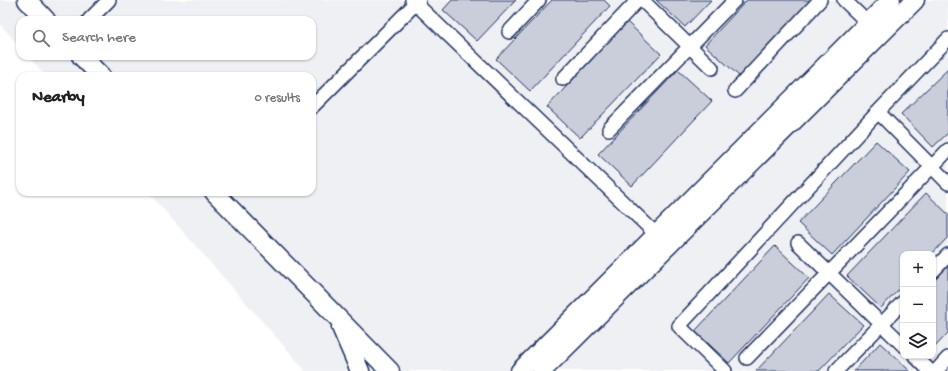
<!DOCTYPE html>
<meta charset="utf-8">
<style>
body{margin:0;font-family:"Gochi Hand",sans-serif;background:#f6f6f6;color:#202124}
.controls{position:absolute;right:12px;bottom:12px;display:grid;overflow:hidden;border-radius:8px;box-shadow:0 1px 3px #0004}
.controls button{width:36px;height:36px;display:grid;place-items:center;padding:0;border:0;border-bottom:1px solid #e0e0e0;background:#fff;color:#202124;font:20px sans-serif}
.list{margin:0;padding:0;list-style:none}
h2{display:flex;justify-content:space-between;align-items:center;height:52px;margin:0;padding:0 16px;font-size:17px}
h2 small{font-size:13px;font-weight:400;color:#757577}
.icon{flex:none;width:22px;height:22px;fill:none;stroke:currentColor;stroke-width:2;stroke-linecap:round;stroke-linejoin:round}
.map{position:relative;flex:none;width:948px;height:371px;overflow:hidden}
.search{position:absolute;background:#fff;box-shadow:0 1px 3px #0004;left:16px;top:16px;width:300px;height:44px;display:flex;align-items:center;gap:10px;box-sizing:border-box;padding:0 14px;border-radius:12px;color:#757577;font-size:15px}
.panel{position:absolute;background:#fff;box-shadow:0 1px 3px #0004;left:16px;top:72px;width:300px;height:124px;border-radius:12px}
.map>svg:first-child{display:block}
.built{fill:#eff0f4;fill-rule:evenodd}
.building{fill:#caceda;stroke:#1b2f5e}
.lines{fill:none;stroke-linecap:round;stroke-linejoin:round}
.street-casing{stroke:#1b2f5e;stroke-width:16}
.secondary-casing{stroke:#1b2f5e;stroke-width:21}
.street{stroke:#fff;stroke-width:13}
.secondary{stroke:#fff;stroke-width:18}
</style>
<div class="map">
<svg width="948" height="371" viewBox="0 0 948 371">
<rect width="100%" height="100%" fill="#fff"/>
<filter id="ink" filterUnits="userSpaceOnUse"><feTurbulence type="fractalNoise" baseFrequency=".025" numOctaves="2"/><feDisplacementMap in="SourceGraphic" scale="8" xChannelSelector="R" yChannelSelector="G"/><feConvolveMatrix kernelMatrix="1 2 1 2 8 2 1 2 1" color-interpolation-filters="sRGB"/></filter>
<g filter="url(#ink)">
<path class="built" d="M0,0h948v371h-642l-158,-179h164v-116h-266l-18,-20h284v-36h-292v27l-20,-23zM903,254h30v102h-30z"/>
<path class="building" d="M452,0h64l-39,41 -34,-31z
M552,0h52l6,6 -80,85 -34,-32z
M656,0h55l-26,27z
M747,0h64l-72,76 -34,-31z
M627,22l34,32 -81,84 -33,-31z
M948,69v64l-15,14 -32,-33z
M678,70l34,31 -80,85 -34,-32z
M876,141l34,31 -78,83 -34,-32z
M926,193l22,21v23l-16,17h-29v31l-22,23 -34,-32z
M775,246l34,32 -80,85 -34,-32z
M948,266v67l-15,16v-67z
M829,294l34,31 -44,46h-63z
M880,343l30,28h-56z"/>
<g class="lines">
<defs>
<path id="street" d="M412,0l245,235
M642,0l70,68
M844,0l25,24
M89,20l20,-20
M509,32l30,-32
M948,39l-70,73 70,71
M563,79l75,-79
M735,91l85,-91
M312,107l107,-107
M609,129l126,-129
M798,243l105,102
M933,271l15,-16
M915,356l15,15
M747,358l201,-208
M725,371l-46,-45 199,-214
M836,371l67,-69
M936,371l12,-13"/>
<path id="secondary" d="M27,0l19,20
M81,56l20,20
M214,192l176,179
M341,327l19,44
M520,371l371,-371
M542,371l373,-371"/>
</defs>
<use href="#street" class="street-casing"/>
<use href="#secondary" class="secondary-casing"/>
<use href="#street" class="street"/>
<use href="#secondary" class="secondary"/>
</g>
</g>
</svg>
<div class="controls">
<button>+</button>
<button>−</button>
<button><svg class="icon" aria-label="layers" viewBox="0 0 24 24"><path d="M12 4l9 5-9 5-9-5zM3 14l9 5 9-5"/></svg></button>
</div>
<div class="search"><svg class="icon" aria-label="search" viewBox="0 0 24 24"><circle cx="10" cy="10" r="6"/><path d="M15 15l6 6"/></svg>Search here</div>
<section class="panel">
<h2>Nearby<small>0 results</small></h2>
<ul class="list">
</ul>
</section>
</div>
